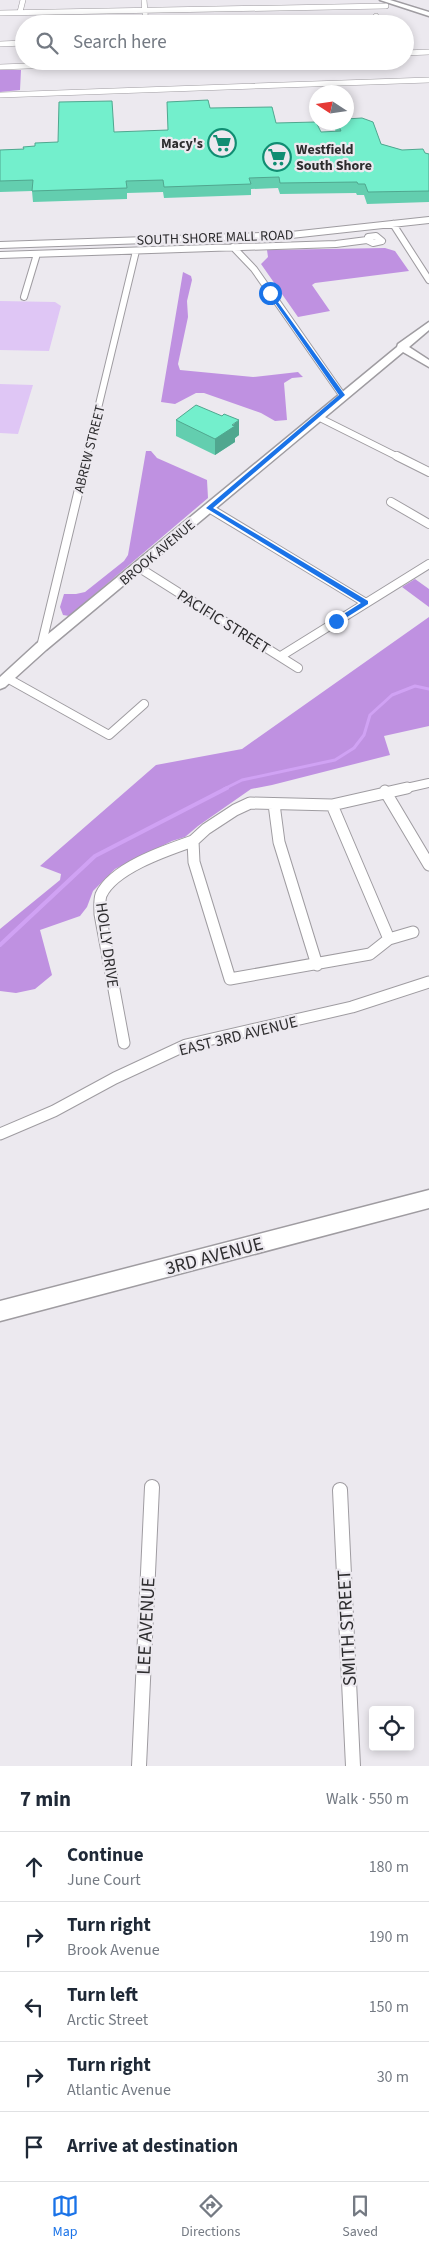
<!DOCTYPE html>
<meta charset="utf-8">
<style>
body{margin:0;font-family:"Source Sans 3",sans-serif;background:#f6f6f7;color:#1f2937}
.controls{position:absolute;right:15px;bottom:15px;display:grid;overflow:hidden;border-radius:5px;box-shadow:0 2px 8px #0003}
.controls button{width:45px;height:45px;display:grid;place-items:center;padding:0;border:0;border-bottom:1px solid #e0e1e3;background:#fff;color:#1f2937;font:25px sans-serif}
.compass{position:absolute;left:309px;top:85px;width:45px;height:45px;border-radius:50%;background:#fff;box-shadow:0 2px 8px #0003;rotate:282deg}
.stop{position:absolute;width:15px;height:15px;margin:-11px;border:4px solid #1a73e8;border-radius:50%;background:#fff}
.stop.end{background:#1a73e8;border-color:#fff;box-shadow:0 1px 5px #0008}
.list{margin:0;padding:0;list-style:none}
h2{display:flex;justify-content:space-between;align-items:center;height:65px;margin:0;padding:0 20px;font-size:21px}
h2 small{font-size:16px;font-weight:400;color:#747a83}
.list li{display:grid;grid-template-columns:32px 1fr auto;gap:15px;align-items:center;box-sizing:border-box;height:70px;padding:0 20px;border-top:1px solid #e0e1e3}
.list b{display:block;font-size:19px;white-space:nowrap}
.list p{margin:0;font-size:16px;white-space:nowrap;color:#747a83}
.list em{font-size:16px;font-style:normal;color:#747a83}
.icon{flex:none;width:28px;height:28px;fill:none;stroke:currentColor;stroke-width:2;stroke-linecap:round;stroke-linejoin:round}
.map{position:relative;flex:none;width:429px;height:1766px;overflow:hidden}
.search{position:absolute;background:#fff;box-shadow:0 2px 8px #0003;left:15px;right:15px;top:15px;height:55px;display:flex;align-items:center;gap:12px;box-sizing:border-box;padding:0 18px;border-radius:28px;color:#747a83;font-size:19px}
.sheet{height:415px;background:#fff}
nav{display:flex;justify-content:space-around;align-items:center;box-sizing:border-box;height:70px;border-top:1px solid #e0e1e3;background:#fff;font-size:14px;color:#747a83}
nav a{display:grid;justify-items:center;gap:2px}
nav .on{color:#1a73e8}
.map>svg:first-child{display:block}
.green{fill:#dfc6f5}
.forest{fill:#bf91e1}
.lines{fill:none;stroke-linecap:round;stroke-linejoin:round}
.stream-far1{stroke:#d0a2f4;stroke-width:3}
.stream{stroke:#d0a2f4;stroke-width:4}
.street-far4-casing{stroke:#9f9ca1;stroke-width:6}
.street-far3-casing{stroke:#9f9ca1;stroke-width:8}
.street-far2-casing{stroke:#9f9ca1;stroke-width:10}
.street-far1-casing{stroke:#9f9ca1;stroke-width:13}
.street-casing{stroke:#9f9ca1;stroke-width:16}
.secondary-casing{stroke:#9f9ca1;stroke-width:3}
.street-far4{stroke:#fff;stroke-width:5}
.street-far3{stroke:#fff;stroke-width:6}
.street-far2{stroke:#fff;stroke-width:8}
.street-far1{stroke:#fff;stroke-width:11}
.street{stroke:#fff;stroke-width:14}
.secondary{fill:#fff;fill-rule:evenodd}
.wall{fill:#63ceaf}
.shaded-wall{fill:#50a78f}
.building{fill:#73efcc;stroke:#50a78f}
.route{fill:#1a73e8}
.labels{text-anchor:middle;stroke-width:4.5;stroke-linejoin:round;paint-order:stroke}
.far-poi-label{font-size:14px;font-weight:bold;fill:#2d2c2e;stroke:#ece9ef;text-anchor:end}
.far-street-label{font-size:14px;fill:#2d2c2e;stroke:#ece9ef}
.street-label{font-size:16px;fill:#2d2c2e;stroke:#ece9ef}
.near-street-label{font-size:19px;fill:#2d2c2e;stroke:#ece9ef}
</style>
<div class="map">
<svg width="429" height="1766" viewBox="0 0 429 1766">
<rect width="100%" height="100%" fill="#ece9ef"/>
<path class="green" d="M0,301l55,1 6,4 -12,45 -49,-1z
M0,384l33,1 -15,49 -18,-1z"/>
<path class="forest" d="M0,70h21l-1,20 -20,2z
M385,248l10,3 14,20 -94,12 -3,2 18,26 -32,6 -37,-53 7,-7 -1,-7z
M183,272l8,4 1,4 -5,21 1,16 -10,47 2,6 73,7 45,-5 5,5 -11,1 -8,5 3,37 -12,1 -14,-8 -57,-20h-8l-21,11 -14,-2z
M146,451h5l6,7 50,22 1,18 -139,118 -6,-1 -3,-8 4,-13h12l9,-2 39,-31 4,-6z
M415,579l14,10v18l-27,-20z
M429,617v109l-45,10 6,19 -118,30 -21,4 -53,37 -13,11 -13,4 -57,28 -22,22 -6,16 -7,9 -40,14 12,45 -17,14 -19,4 -16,-2v-62l60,-49 1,-6 -21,-8 116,-101 86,-16z"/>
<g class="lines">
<path class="stream-far1" d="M224,789l18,-9 93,-20 19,-12 10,-13 6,-20 22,-20 23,-9 14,3"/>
<path class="stream" d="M0,945l95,-89 132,-68"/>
<defs>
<path id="street-far4" d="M144,0l2,24
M20,12l3,-12
M0,13l386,-7
M376,16l3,8
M0,44l24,-1
M405,53l24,-1
M0,67l162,-6
M0,95l429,-15"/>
<path id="street-far3" d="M393,224l36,56
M376,236l6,5 -9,2 -6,-3 1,-3z
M0,245l291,-10 138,-15
M233,247l21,22 88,126
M0,255l336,-11 31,-4
M24,297l13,-43
M318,417l82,41
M86,458l50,-207"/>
<path id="street-far2" d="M397,456l32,16
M391,502l38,22
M209,508l157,95
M138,567l160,101
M41,647l46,-191
M281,656l148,-92
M7,678l102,57 35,-31
M402,789l27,-6"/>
<path id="street-far1" d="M407,788l-75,17 -82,-2 -15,7 -29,19 -13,12 1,21 36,117 140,-25 19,-15 24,-7
M385,791l44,74
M274,804l5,38 38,123
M332,805l57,134
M124,1043l-24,-129c0,-6 -1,-13 1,-19 12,-27 66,-45 92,-54
M0,1134l54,-23 61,-33 71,-33 166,-38 77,-25"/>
<path id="street" d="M340,1490l13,276
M139,1766l13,-279"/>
<path id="secondary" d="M380,0h10l39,12v4z
M429,322v8l-20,17 20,13v7l-26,-15 -357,298 -41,37 -5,2v-12l36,-33 361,-297 1,-3z
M429,1190v18l-429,113v-20z"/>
</defs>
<use href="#street-far4" class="street-far4-casing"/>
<use href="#street-far3" class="street-far3-casing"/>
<use href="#street-far2" class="street-far2-casing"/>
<use href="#street-far1" class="street-far1-casing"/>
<use href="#street" class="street-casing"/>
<use href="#secondary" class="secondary-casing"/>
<use href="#street-far4" class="street-far4"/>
<use href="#street-far3" class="street-far3"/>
<use href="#street-far2" class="street-far2"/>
<use href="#street-far1" class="street-far1"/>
<use href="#street" class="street"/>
<use href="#secondary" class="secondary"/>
</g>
<path class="wall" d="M210,108l66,15 45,9h15l-1,-2 1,-8h10l35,22 21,6 27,4v48l-62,2 -3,-9h-7l-1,-2 -76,1 -2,-6 -27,1v6l-87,3 -1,-6 -36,1v6l-94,3 -1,-11 -32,1v-42l24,-1 11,-3 23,-4 110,-12z
M176,420l63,15 -4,3v4l-20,13 -39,-19z"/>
<path class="shaded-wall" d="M239,420v15l-4,3v4l-20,13v-16z"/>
<path class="building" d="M208,100l2,8 62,-1 4,16 40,-1 5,10 20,-1 -4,-9h9v-3l16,-1 11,4 8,22 21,6 21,-1 2,4 4,1v37l-61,1 -3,-8h-7l-1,-2 -77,1 -1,-6 -30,1 2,6 -87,3 -1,-7 -37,1 1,7 -95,3 1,-11 -33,1v-31l24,-1 -1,-2 12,-1v-3l23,-1 1,-40 53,-1 2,31 54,-2 -1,-28z
M196,405l26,11 2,-2 15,6 -7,5 3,1 -20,13 -39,-19z"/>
<path class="route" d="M270,291l75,104 -132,113 155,93v3l-32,20 -2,-1v-3l27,-17 -155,-95 133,-113 -71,-102z"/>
<defs>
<symbol id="supermarket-ring" viewBox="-11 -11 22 22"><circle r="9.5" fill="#ece9ef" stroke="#108d72" stroke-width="1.5"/><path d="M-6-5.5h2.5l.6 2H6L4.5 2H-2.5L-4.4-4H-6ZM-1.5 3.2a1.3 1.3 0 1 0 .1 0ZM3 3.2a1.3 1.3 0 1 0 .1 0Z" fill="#108d72"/></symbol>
</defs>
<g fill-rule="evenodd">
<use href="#supermarket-ring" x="206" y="127" width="32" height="32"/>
<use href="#supermarket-ring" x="261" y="141" width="32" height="32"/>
</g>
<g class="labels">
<g class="far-poi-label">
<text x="203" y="148">Macy's</text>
<text x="296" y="154" text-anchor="start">Westfield<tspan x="296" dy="16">South Shore</tspan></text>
</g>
<g class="far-street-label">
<text transform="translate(215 237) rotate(-2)" y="5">SOUTH SHORE MALL ROAD</text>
<text transform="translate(89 449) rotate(-76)" y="5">ABREW STREET</text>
<text transform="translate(157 552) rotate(-40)" y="5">BROOK AVENUE</text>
</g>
<g class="street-label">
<text transform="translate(224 621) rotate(32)" y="6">PACIFIC STREET</text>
<text transform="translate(108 945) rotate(82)" y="6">HOLLY DRIVE</text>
<text transform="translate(238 1035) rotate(-14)" y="6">EAST 3RD AVENUE</text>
</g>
<g class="near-street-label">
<text transform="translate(214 1255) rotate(-15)" y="7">3RD AVENUE</text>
<text transform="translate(145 1626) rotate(-87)" y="7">LEE AVENUE</text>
<text transform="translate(346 1628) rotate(-93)" y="7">SMITH STREET</text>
</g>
</g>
</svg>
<div class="controls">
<button><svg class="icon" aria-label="locate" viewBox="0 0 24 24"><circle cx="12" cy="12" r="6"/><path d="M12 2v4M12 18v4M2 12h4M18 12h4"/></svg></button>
</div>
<svg class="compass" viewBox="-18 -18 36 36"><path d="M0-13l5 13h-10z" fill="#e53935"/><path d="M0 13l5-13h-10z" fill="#747a83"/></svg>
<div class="stop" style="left:270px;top:293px"></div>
<div class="stop end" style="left:336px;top:621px"></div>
<div class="search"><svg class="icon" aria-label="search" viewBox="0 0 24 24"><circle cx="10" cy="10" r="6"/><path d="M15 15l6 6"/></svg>Search here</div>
</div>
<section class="sheet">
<h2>7 min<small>Walk · 550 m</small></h2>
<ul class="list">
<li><svg class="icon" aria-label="ahead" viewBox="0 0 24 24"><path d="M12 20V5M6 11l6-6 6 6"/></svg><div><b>Continue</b><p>June Court</p></div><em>180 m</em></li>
<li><svg class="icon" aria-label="right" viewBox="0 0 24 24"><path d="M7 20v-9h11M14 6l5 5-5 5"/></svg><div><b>Turn right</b><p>Brook Avenue</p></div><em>190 m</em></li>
<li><svg class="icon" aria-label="left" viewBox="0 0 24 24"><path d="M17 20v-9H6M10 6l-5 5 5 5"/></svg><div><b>Turn left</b><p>Arctic Street</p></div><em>150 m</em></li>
<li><svg class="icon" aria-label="right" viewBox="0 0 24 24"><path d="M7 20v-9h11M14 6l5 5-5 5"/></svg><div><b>Turn right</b><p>Atlantic Avenue</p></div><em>30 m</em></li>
<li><svg class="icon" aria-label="arrive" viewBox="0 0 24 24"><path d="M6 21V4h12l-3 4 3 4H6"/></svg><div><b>Arrive at destination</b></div></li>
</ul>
</section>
<nav>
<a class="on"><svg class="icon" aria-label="map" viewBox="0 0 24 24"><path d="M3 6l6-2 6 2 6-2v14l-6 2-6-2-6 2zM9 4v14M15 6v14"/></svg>Map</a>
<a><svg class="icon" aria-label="directions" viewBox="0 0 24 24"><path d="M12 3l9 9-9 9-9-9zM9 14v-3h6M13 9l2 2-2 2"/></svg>Directions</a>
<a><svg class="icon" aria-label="saved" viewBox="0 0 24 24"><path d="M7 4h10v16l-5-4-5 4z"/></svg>Saved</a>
</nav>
